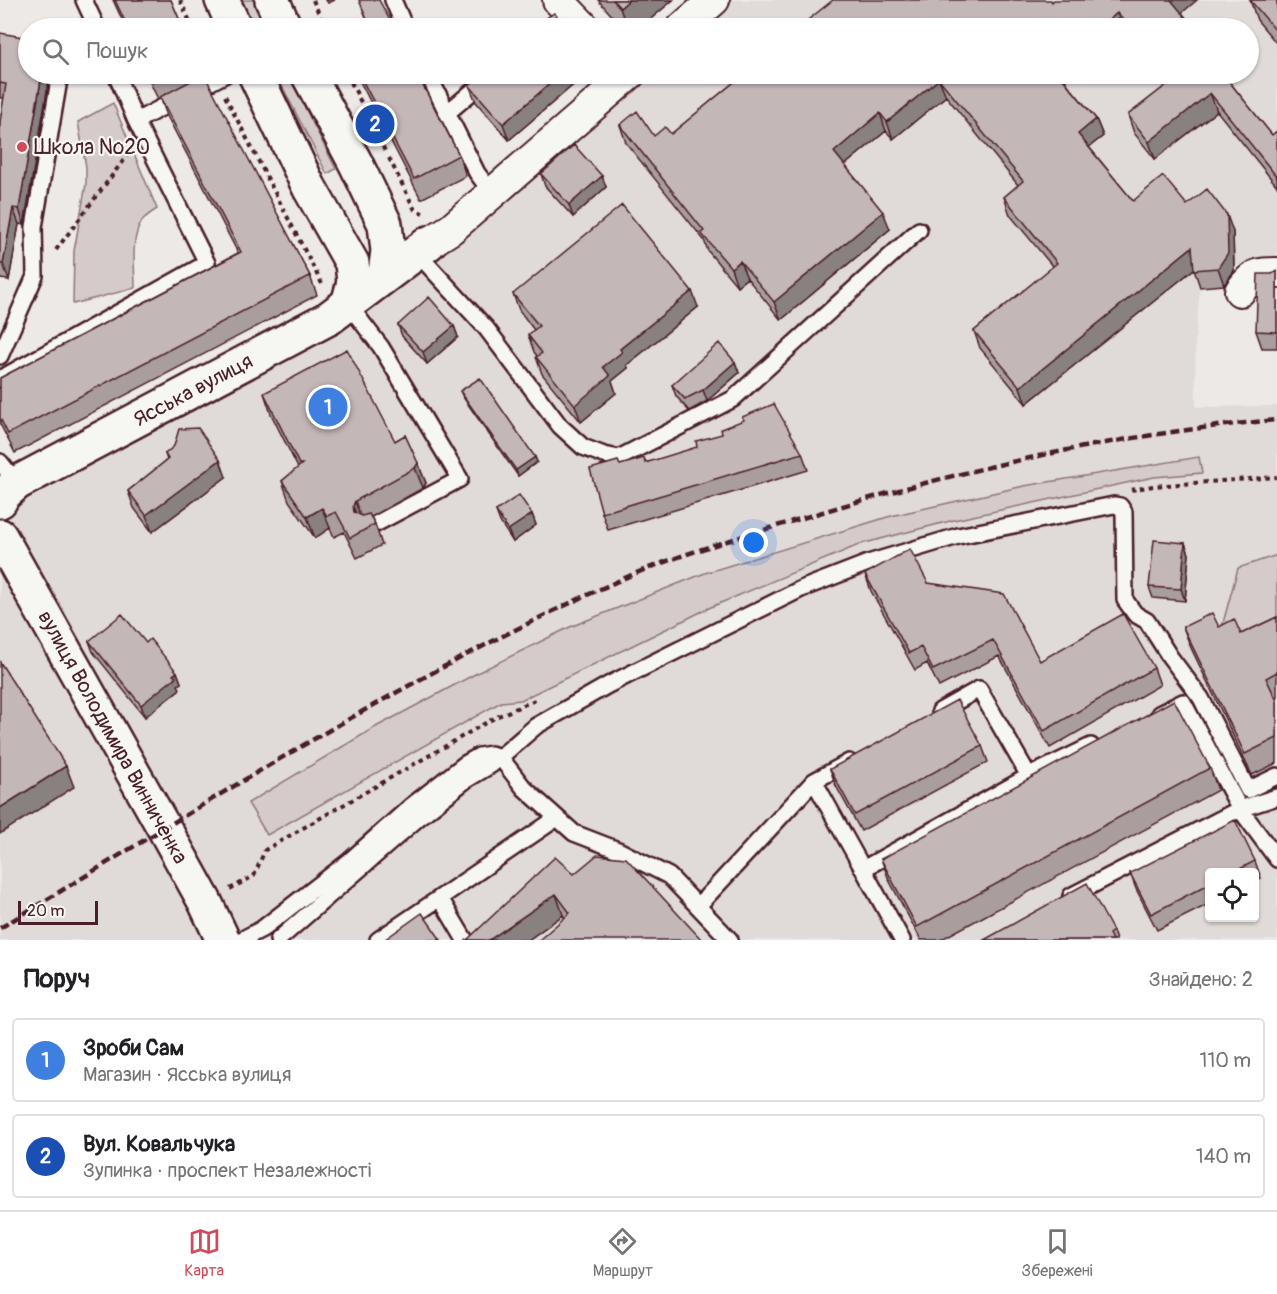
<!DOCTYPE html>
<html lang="uk">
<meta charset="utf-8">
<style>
body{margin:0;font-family:Pangolin,sans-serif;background:#f6f6f6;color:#202124}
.controls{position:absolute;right:18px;bottom:18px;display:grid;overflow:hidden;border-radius:6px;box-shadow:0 2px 4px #0004}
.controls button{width:54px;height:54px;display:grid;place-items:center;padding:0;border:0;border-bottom:2px solid #e0e0e0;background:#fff;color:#202124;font:30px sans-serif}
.scale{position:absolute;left:18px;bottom:15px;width:80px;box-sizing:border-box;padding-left:6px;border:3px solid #4a1f2b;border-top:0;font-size:16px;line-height:21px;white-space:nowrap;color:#4a1f2b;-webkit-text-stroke:4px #f6f6f2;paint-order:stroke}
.you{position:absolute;left:754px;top:543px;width:21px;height:21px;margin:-15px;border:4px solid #fff;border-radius:50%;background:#1a73e8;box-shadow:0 0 0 9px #1a73e833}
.badge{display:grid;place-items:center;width:39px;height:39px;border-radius:50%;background:#d1495b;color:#fff;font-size:20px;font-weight:700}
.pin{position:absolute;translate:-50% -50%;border:3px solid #fff;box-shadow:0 2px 6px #0006}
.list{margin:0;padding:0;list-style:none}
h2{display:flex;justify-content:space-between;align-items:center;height:78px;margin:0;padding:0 24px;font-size:26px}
h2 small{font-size:20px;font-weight:400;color:#757577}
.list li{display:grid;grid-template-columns:39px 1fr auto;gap:18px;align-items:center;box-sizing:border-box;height:84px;margin:0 12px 12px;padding:0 12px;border:2px solid #e0e0e0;border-radius:6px}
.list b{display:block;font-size:22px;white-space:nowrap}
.list p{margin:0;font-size:20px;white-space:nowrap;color:#757577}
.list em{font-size:20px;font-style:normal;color:#757577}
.icon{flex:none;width:33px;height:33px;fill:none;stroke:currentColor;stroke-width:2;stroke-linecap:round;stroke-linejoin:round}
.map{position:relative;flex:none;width:1277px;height:940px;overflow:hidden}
.search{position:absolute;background:#fff;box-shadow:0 2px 4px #0004;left:18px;right:18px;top:18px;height:66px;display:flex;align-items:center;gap:15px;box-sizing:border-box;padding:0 21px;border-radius:33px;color:#757577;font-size:22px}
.sheet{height:270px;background:#fff}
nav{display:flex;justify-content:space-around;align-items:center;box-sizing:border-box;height:84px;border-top:2px solid #e0e0e0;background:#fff;font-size:16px;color:#757577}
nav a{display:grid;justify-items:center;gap:3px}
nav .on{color:#d1495b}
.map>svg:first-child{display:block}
.built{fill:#e0dad8;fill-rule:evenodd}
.green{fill:#d4cbca;stroke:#8f757a;stroke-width:1.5}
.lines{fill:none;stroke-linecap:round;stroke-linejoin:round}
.lane-casing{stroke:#4a1f2b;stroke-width:20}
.street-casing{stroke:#4a1f2b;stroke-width:34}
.secondary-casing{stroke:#4a1f2b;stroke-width:38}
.path{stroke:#4a1f2b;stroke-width:4;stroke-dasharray:4.5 4.5;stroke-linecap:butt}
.lane{stroke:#f6f6f2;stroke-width:15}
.street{stroke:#f6f6f2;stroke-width:30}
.secondary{stroke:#f6f6f2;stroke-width:33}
.rail{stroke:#4a1f2b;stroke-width:4.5;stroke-dasharray:9 4.5;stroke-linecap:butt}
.wall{fill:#a99d9d;stroke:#4a1f2b;stroke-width:1.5}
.shaded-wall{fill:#898080;stroke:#4a1f2b;stroke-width:1.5}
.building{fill:#c4b7b7;stroke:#4a1f2b;stroke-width:1.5}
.poi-dot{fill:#d1495b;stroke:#f6f6f2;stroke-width:2}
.labels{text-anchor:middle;stroke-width:4.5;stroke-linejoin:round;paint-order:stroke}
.poi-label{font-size:21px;fill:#4a1f2b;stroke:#f6f6f2;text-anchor:start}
.street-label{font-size:21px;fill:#4a1f2b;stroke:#f6f6f2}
</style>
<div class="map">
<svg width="1277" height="940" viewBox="0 0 1277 940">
<rect width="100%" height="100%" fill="#ece9e6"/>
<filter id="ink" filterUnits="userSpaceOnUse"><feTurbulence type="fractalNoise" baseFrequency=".0167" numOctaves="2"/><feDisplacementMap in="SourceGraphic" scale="12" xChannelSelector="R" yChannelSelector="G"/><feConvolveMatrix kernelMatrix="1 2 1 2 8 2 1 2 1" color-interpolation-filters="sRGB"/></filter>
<g filter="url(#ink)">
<path class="built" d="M717,0h560v263l-78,4 1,20 -5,55 1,65 81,-1v149l-39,14 39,73v298h-1277v-437l329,-185 304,-244h615v-46h-563zM1210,872h44v46h-44z"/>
<path class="green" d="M242,0h12l13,28h-13z
M276,74h12l48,95 -9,5z
M113,103l44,106c-5,3 -12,8 -15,12 -12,18 -7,46 -7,67l-62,16 1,-53 12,-67v-17l-8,-45z
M1199,457l3,16 -48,4 -200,43 -93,24 -150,63 -190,93 -20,2 -234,133 -19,-32 126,-75 103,-55 93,-46 135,-54 186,-57 133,-30z
M1277,555v87l-57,-8 18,-66z"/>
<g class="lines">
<defs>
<path id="lane" d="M84,0l13,28
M393,0l12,28
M428,74l49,99 15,20
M447,113l46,-39
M136,121l90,-47
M416,252l70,76 74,98 23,21 21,8 15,3 114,-59 186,-169
M348,304l33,43 79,132 -90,48
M0,356l35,-80 -1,-49 26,-153
M0,379l207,-116 -71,-142 -20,-47
M0,462l17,21
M1029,776l62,-30
M814,781l49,88 166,-93 -50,-87 -39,22
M1277,797l-37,12 37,50
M863,869l39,71
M1071,896l169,-87 -57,-107 -24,12
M440,898l25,42
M698,906l116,-125 35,-19
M241,940l21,-11 85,-66 63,-56 55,-43 14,-8 12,-2 9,3 24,31 50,45 44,17 51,26 61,64
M278,940l139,-121 49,-39 25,-15 45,-39 72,-41 193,-96 67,-26 90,-27 156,-31 6,1 4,6 1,88 10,14 12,7 23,36 31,41 47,92 29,-14
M378,940l179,-122"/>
<path id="street" d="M558,0l27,28
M682,28l32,-28
M429,243l22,-14 179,-155
M1240,291c13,-17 16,-18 37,-18"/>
<path id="secondary" d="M222,0l13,28
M272,0l13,28
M255,74l54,113 43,76 2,19 -6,22
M308,74l48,90 29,60 3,27 -3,23
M0,501l3,-6 14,-12 312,-165 100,-75
M0,536l164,292 41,74 18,38"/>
</defs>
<use href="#lane" class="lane-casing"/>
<use href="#street" class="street-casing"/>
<use href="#secondary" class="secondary-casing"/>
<path class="path" d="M180,0l13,28
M313,0l12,28
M347,74l38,77
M225,96l97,188
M389,158l26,52 8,3
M56,250l73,-97
M1131,490l22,-4 124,-9
M230,889l24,-13 11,-26 231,-133 39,-17"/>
<use href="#lane" class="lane"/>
<use href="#street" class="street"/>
<use href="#secondary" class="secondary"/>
<path class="rail" d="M0,928c205,-124 408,-254 627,-351 53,-23 111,-39 166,-56 158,-49 319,-87 484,-101"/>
</g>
<path class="wall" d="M113,0h58l12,28h-57z
M326,0h9l-7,3z
M598,0h75l-33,28h-17z
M1250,0h27v44l-20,-24z
M1052,2l130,11 10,12 1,3h-395z
M0,33l24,192 -5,-1 -10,56 -9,-1v-157l4,-24h-4z
M146,74h56l108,202 7,19 -302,158 -15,-29v-46l238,-125 -71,-137 -7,-19 -2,2z
M356,74h61l42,81 7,21 -45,23z
M586,74l-77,66 -33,-38 -7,-17z
M744,74l321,7 31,38 7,17 -14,11 44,54 54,4 46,27 1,39 -10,14 -24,2 -6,-18 -168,135 -46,-56 -6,-17 79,-64 -43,-52 -6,-18 14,-12 -72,-89 -53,43 -7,-8 -41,34 45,64 -109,91 -34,-42 -10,8 -29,-35 -4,-11 -78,-97 -6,-18 34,11 17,-2z
M1159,74h64l49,61 5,-4v55l-60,-75 -62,48 -21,-26 -6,-18 40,-31z
M541,174l61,2 4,11 -33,30 -28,-31z
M1277,271v77h-15l-6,-17 16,-57z
M513,294l185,13 -71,58 1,3 -16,13 4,12 -35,29 -39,-48 -6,-17 1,-1 -3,-4 -6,-17 6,-5 -15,-20z
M398,325l56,1 4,11 -31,27 -25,-28z
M735,362l4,11 -32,28 -18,10 -13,-15 -4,-11z
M460,391l75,66 2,5 -19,14 -55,-79z
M264,393l131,48 10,-6 21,48 -3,5 -52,29 4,7 7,21 -25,13 -13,-26 -10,5 -4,-9 -15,10 -26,-37 -7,-20 16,-13 -27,-54z
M802,453l6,17 -200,60 -6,-17 42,-55 2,4z
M165,454l61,23 -74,55 -18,-24 -6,-17 39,-31z
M496,511l36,3 4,11 -23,17 -13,-20z
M1185,543l4,11 -4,47 -32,-3 -4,-11z
M865,574l63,9 112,78 114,7 6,17 -110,63 -51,-92 -60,31 -12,-24 -12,7 -44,-79z
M1277,617v80l-1,1 1,3v62l-25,12 -61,-127 -8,-21h36l22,7z
M89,641l57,2 31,29 4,11 -3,2 2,4 -35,28 -52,-65z
M982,746l6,16 -127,69 -25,-45 -6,-17z
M1210,768l8,22 -278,150h-19l-32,-60 -8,-21z
M626,858l-61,60 -2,-3 -35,25h-61l107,-66z
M1255,861l6,17 -7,3v-8h-45v31l-52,26 -21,-41 -6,-16z
M1113,931l3,9h-132z"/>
<path class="shaded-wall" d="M629,0h44l-33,28h-13l-7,-20z
M1171,0h26l-20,17z
M1117,13l6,15h-24z
M42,74h8l-26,151 -5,-16z
M561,74h25l-77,66 -6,-16z
M1056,74h17l-13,11z
M939,79l7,17 -53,43 -6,-17z
M1210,93l7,18 -62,48 -6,-17z
M880,113l6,18 -46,38 -6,-17z
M1096,119l7,17 -19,15 -6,-17z
M602,176l4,11 -33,30 -4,-12z
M13,208l6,16 -10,56 -6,-16z
M883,212l7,17 -109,91 -7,-18z
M1227,215l6,17 1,39 -10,14 -6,-17z
M1192,247l7,18 -173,139 -6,-17z
M740,261l7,17 -10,8 -6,-18z
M692,291l6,16 -71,58 1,3 -16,13 4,12 -35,29 -6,-17 28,-38 17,-18z
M454,326l4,11 -31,27 -4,-12z
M735,362l4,11 -32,28 -4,-11z
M535,457l2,5 -19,14 -2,-6z
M220,460l6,17 -74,55 -6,-17z
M418,463l8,20 -3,5 -8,-20z
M355,501l7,20 -2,5 2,6 -9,-26z
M322,508l8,20 -15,10 -8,-21z
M532,514l4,11 -23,17 -5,-12z
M1185,543l4,11 -4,47 -4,-12z
M177,672l4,11 -3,2 2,4 -35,28 -4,-12z
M66,766l8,21 -74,47v-26z
M556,894l7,21 -35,25h-39z"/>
<path class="building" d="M115,0h56l12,28h-55z
M359,0h20l15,28h-26l2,-1z
M613,0h16l-9,8z
M833,0h218l1,2 2,-2h117l21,25 -4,3h-58l-13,-15 -18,15h-301z
M1250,0h27v32z
M554,13l14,15h-34l8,-7z
M0,33l28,5v36h14l-23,135 -6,-1 -10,56h-3v-142l6,-38 -6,-1z
M148,74h20l-16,8z
M204,74l106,202 -302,158 -8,-16v-40l241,-126 -81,-155z
M359,74h58l42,81 -45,24z
M483,74h78l-58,50 -34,-39z
M744,74h315l37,45 -18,15 55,67 30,-25 24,29 20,-16 20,26 1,38 -10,15 -24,2 -2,-23 -172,140 -46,-56 83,-68 -53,-66 19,-16 -84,-102 -52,43 -7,-9 -46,39 49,60 -109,90 -34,-41 -9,7 -30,-35 3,-2 -84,-106 17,-14 17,25 11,-9 6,7z
M1168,74h55l49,61 5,-4v46l-67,-84 -61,49 -21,-27 45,-35z
M574,145l28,31 -33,29 -28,-31z
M622,205l70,86 -72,58 2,3 -19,15 7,9 -35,29 -39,-48 6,-4 -14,-18 11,-9 -26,-32z
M1277,271v61l-21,-1 2,-57h14z
M429,297l25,29 -31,26 -25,-27z
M719,343l16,19 -32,28 -18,9 -13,-14z
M347,349l48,92 10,-6 13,28 -3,5 -60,33 -2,5 1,6 8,4 7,-2 6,10 -25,14 -14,-26 -9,4 -5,-8 -15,9 -25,-36 20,-17h-3l-35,-71z
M480,378l55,79 -19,13 -56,-79z
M774,404l28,49 -200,60 -12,-44 28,-8 2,4 24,-7 1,5 52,-16 -1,-6 26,-7 -1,-5 23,-9 -2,-3z
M198,428l22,32 -74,55 -18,-24 40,-32 -3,-5 9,-8 5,-17z
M519,495l13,19 -24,16 -12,-19z
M1154,540l31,3 -4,46 -32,-2z
M910,549l18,34 76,11 36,67 83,-47 31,54 -110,63 -51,-91 -60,30 -12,-23 -12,6 -44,-79z
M1212,613l7,14 15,-8 7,15 36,-17v55l-11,6 11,23v37l-32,16 -62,-127z
M122,614l24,29 4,-4 27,33 -4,3 3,2 -35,28 -52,-64z
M0,662l66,104 -66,42z
M957,700l25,46 -127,69 -25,-46z
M1174,700l36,68 -293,159 -36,-68z
M1235,820l20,41 -23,12h-23v11l-58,30 -21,-41z
M597,855l29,3 76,82h-163l31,-27 -14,-19 -67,46h-22l88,-83 19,17z
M1087,883l26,48 -4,3 3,6h-128z
M422,913l19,27h-57z"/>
</g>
<circle class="poi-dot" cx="22" cy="147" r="6"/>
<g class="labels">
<g class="poi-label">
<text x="34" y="154">Школа №20</text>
</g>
<g class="street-label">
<text transform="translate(193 390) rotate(-28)" y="7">Ясська вулиця</text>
<text transform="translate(113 737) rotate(61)" y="7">вулиця Володимира Винниченка</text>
</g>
</g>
</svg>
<div class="controls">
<button><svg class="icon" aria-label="locate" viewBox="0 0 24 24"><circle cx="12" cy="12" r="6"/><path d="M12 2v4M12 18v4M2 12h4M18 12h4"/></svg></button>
</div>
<div class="scale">20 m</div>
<div class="you"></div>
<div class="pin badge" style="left:328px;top:407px;background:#3f7fe0">1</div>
<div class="pin badge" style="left:375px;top:124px;background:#1a4fb4">2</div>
<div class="search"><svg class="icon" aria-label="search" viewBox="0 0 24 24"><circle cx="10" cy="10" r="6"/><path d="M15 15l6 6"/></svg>Пошук</div>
</div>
<section class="sheet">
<h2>Поруч<small>Знайдено: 2</small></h2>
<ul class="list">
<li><span class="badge" style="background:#3f7fe0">1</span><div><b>Зроби Сам</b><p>Магазин · Ясська вулиця</p></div><em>110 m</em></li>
<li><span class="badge" style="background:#1a4fb4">2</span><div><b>Вул. Ковальчука</b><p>Зупинка · проспект Незалежності</p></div><em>140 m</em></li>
</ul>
</section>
<nav>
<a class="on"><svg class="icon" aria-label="map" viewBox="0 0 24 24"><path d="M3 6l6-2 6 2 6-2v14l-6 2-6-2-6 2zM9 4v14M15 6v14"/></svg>Карта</a>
<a><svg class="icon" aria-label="directions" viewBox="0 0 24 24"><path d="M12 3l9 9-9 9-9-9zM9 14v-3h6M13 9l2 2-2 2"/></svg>Маршрут</a>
<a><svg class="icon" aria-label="saved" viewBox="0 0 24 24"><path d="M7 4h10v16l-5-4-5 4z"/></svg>Збережені</a>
</nav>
